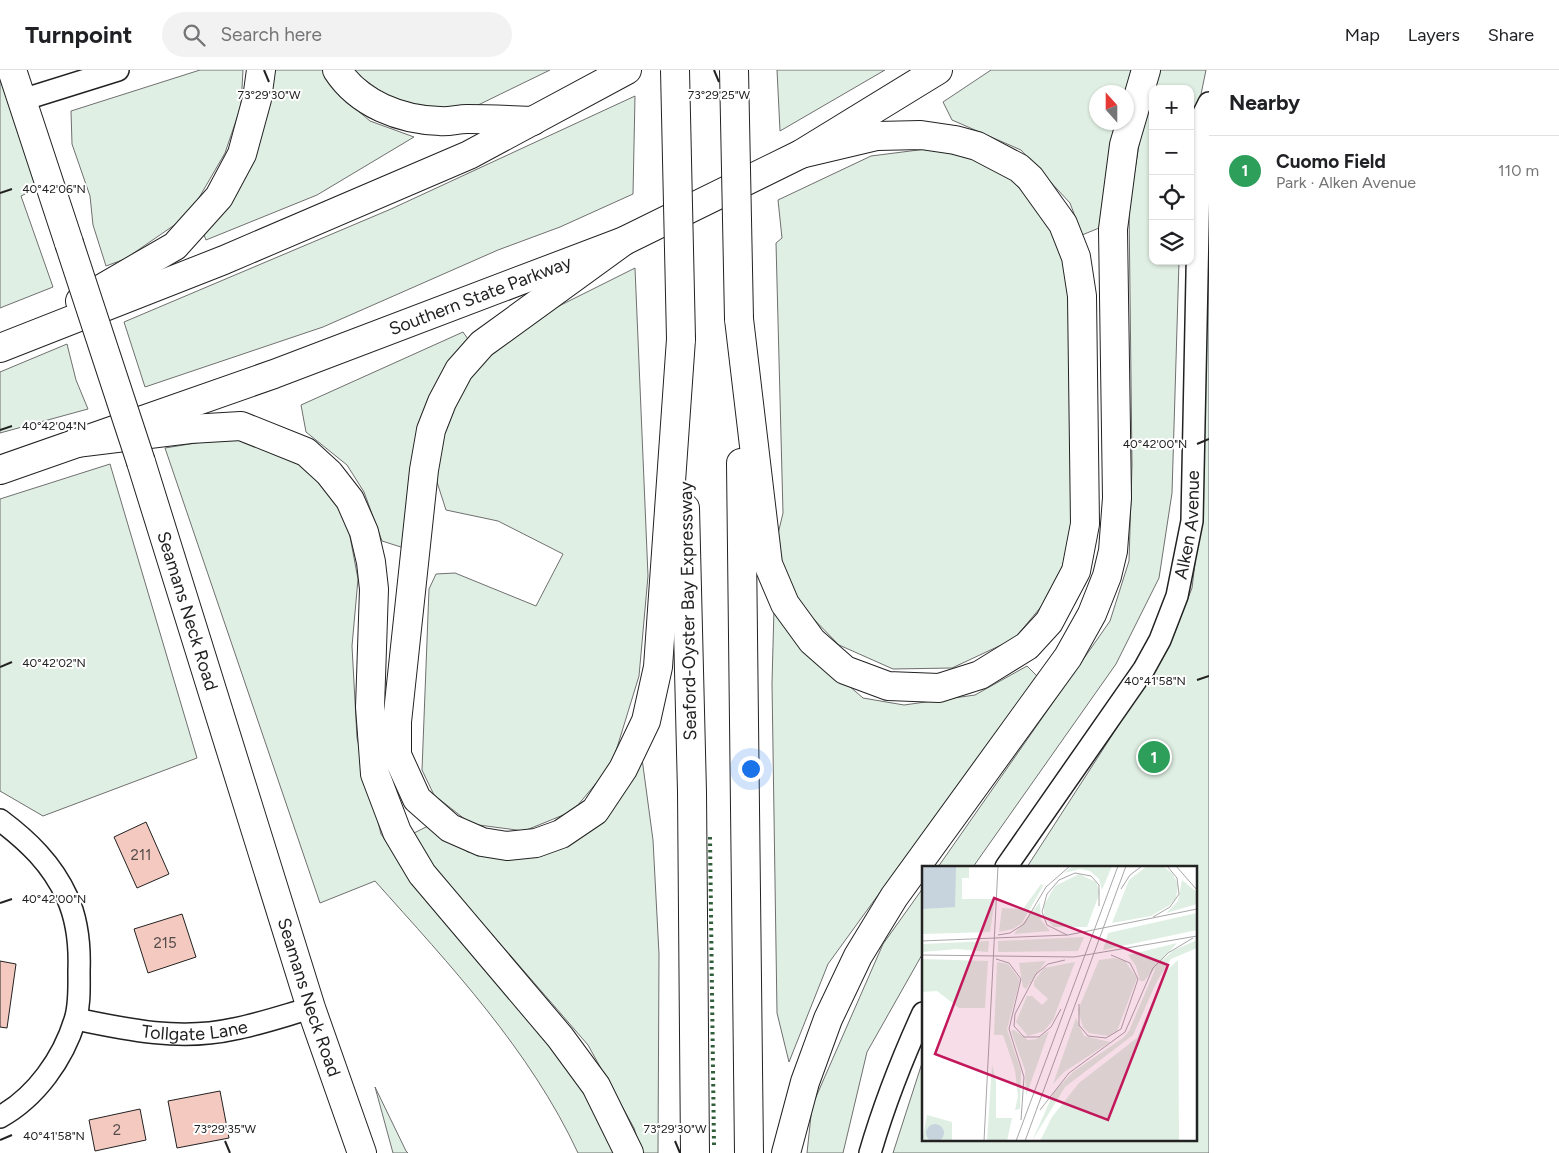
<!DOCTYPE html>
<meta charset="utf-8">
<style>
body{margin:0;font-family:Figtree,sans-serif;background:#f2f2f2;color:#202124}
.controls{position:absolute;right:15px;top:15px;display:grid;overflow:hidden;border-radius:10px;box-shadow:0 1px 4px #0004}
.controls button{width:45px;height:45px;display:grid;place-items:center;padding:0;border:0;border-bottom:1px solid #e0e0e0;background:#fff;color:#202124;font:25px sans-serif}
.compass{position:absolute;left:1089px;top:15px;width:45px;height:45px;border-radius:50%;background:#fff;box-shadow:0 1px 4px #0004;rotate:339deg}
.you{position:absolute;left:750px;top:698px;width:18px;height:18px;margin:-12px;border:4px solid #fff;border-radius:50%;background:#1a73e8;box-shadow:0 0 0 8px #1a73e833}
.badge{display:grid;place-items:center;width:32px;height:32px;border-radius:50%;background:#db2777;color:#fff;font-size:16px;font-weight:700}
.pin{position:absolute;translate:-50% -50%;border:2px solid #fff;box-shadow:0 1px 5px #0006}
.list{margin:0;padding:0;list-style:none}
h2{display:flex;justify-content:space-between;align-items:center;height:65px;margin:0;padding:0 20px;font-size:21px}
h2 small{font-size:16px;font-weight:400;color:#757577}
.list li{display:grid;grid-template-columns:32px 1fr auto;gap:15px;align-items:center;box-sizing:border-box;height:70px;padding:0 20px;border-top:1px solid #e0e0e0}
.list b{display:block;font-size:19px;white-space:nowrap}
.list p{margin:0;font-size:16px;white-space:nowrap;color:#757577}
.list em{font-size:16px;font-style:normal;color:#757577}
.icon{flex:none;width:28px;height:28px;fill:none;stroke:currentColor;stroke-width:2;stroke-linecap:round;stroke-linejoin:round}
.map{position:relative;flex:none;width:1209px;height:1083px;overflow:hidden}
header{display:flex;align-items:center;gap:30px;box-sizing:border-box;height:70px;padding:0 25px;background:#fff;border-bottom:1px solid #e0e0e0}
header strong{font-size:24px}
nav{display:flex;gap:28px;margin-inline-start:auto;font-size:18px}
.search{width:350px;height:45px;background:#f2f2f2;display:flex;align-items:center;gap:12px;box-sizing:border-box;padding:0 18px;border-radius:28px;color:#757577;font-size:19px}
main{display:flex}
aside{flex:1;background:#fff}
.map>svg:first-child{display:block}
.green{fill:#e0efe3;stroke:#6f6f6f}
.building{fill:#f3c9c0;stroke:#222}
.lines{fill:none;stroke-linecap:round;stroke-linejoin:round}
.street-casing{stroke:#222;stroke-width:24}
.secondary-casing{stroke:#222;stroke-width:30}
.highway-casing{stroke:#222;stroke-width:30}
.street{stroke:#fff;stroke-width:21}
.secondary{stroke:#fff;stroke-width:28}
.highway{stroke:#fff;stroke-width:28}
.secondary-bridge-casing{stroke:#222;stroke-width:30;stroke-linecap:butt}
.highway-bridge-casing{stroke:#222;stroke-width:30;stroke-linecap:butt}
.secondary-bridge{stroke:#fff;stroke-width:28}
.highway-bridge{stroke:#fff;stroke-width:28}
.hedge{stroke:#2f5e38;stroke-width:4;stroke-dasharray:2.5 4;stroke-linecap:butt}
.ticks{fill:none;stroke:#222;stroke-width:2}
.labels{text-anchor:middle;stroke-width:4;stroke-linejoin:round;paint-order:stroke}
.number-label{font-size:15px;fill:#564c4a}
.street-label{font-size:18px;fill:#222;stroke:#fff}
.inset-road{fill:none;stroke:#a7a7a7;stroke-width:1}
.view{fill:#c2185b;fill-opacity:0.15;stroke:#c2185b;stroke-width:2.5}
.inset-edge{fill:none;stroke:#222;stroke-width:2.5}
.ticks-label{font-size:12px;text-anchor:middle;fill:#222;stroke:#fff;stroke-width:4;stroke-linejoin:round;paint-order:stroke}
</style>
<header>
<strong>Turnpoint</strong>
<div class="search"><svg class="icon" aria-label="search" viewBox="0 0 24 24"><circle cx="10" cy="10" r="6"/><path d="M15 15l6 6"/></svg>Search here</div>
<nav><a>Map</a><a>Layers</a><a>Share</a></nav>
</header>
<main>
<div class="map">
<svg width="1209" height="1083" viewBox="0 0 1209 1083">
<rect width="100%" height="100%" fill="#fff"/>
<path class="green" d="M200,0h43l-2,36 -16,47 -36,62 -64,44 -19,7 -13,-41 -3,-29 -18,-52 -1,-33z
M273,0h50l12,21 35,30 44,16 -97,58 -111,45 -4,-10z
M351,0h199l-76,37 -46,1 -39,-11z
M777,0h108l-105,61z
M991,0h144l-9,22h-30v30l22,1 -14,103 -22,9 -12,-32 -49,-53 -69,-30 -9,-18z
M1160,0h46l-16,78v-59h-37v172h26l-7,232 -13,85 -43,86 -143,203h-35l172,-246 19,-60 3,-96 -3,-259 18,-111z
M5,6l37,110 -21,10 32,91 -53,21v-230z
M635,26l-2,98 -73,33 -62,23 -175,77 -178,60 -21,-65 267,-113z
M942,77l62,25 49,52 17,50 5,247 -19,68 -42,50 -62,29 -59,1 -54,-24 -41,-42 -25,-48 10,-42 -7,-270 6,-5 -4,-38 93,-44z
M1209,137v946h-316l30,-93v79h272v-272h-168l142,-220 23,-59 8,-66z
M635,198l13,308 -9,100 -27,88 -39,47 -49,20 -53,-7 -37,-29 -12,-25 7,-181 7,-15 19,-1 81,33 27,-52 -65,-33 -52,-11 -10,-31 1,-35 29,-68 51,-49z
M463,262l7,10 -28,32 -25,54 -13,120 -22,-7 -18,-49 -17,-27 -41,-33 -5,-27z
M67,274l9,36 12,29 -88,24v-61z
M239,366l60,24 46,50 13,69 -6,67 5,92 24,96 44,64 139,157 37,67 14,31h-37c-48,-103 -128,-188 -203,-272l-55,22 -155,-455z
M110,394l87,294 -154,58 -43,-25v-292z
M774,538l43,50 46,40 41,7 71,-10 52,-29 10,10 -209,288 -39,98 -12,-49 -5,-330z
M641,681l12,89 6,114 -1,199h-16l-8,-25 -46,-83 -162,-187 -14,-24 16,-8 40,26 70,2z
M923,818v65l-56,99 -24,101h-36l5,-47 71,-162z
M375,1017l31,64 2,2h-15z"/>
<path class="building" d="M146,752l23,52 -32,14 -23,-51z
M182,844l14,43 -48,16 -14,-44z
M0,891l16,3 -9,64 -7,-1z
M220,1021l9,47 -52,10 -9,-47z
M140,1039l6,31 -51,11 -6,-31z"/>
<g class="lines">
<defs>
<g id="street">
<path d="M22,30l96,-30"/>
<path d="M0,750c28,21 52,44 67,77 11,24 13,48 12,74 0,16 1,34 -4,49 -12,39 -39,77 -75,97"/>
<path id="s1" d="M1006,797l138,-198 16,-29 17,-44 15,-75 7,-343 4,-63 6,-12"/>
<path id="s2" d="M76,949c52,11 105,22 158,10 26,-5 52,-14 77,-21"/>
<path d="M870,1083c14,-48 32,-94 53,-140"/>
</g>
<g id="secondary">
<path d="M12,0l57,173"/>
<path id="s3" d="M141,392l170,546 51,145"/>
</g>
<g id="highway">
<path d="M337,0c22,34 64,50 103,51 9,1 18,-2 27,-2 22,0 44,1 66,2"/>
<path d="M624,171l-142,103 -23,26 -17,32 -11,28 -7,40 -27,252v33l20,44 33,29 32,14 25,4 29,-3 25,-9 34,-23 28,-42 23,-48 12,-54 23,-328"/>
<path d="M80,231l95,-55 44,-49 23,-43 15,-55 4,-29"/>
<path d="M739,249l29,245 17,40 27,37 33,29 43,16 51,2 41,-13 47,-29 22,-24 27,-51 9,-47 -3,-228 -6,-39 -13,-33 -33,-46 -11,-10 -42,-22 -22,-6 -34,-5 -44,1 -76,18"/>
<path d="M0,278l224,-88 245,-105 158,-85"/>
<path d="M76,373l114,-14 51,-3 65,26 23,21 21,27 14,32 7,30 3,27 -4,118 5,67 22,58 25,42 138,163 36,49 33,67"/>
<path d="M741,393l8,690"/>
<path id="s4" d="M0,400l274,-96 350,-133 177,-87 137,-84"/>
<path d="M685,438l7,284 3,361"/>
<path d="M786,1083l19,-71 23,-63 30,-63 36,-59 174,-240 24,-43 15,-38 6,-25 4,-53 -4,-269 11,-84 22,-75"/>
</g>
</defs>
<use href="#street" class="street-casing"/>
<use href="#secondary" class="secondary-casing"/>
<use href="#highway" class="highway-casing"/>
<use href="#street" class="street"/>
<use href="#secondary" class="secondary"/>
<use href="#highway" class="highway"/>
<defs>
<path id="secondary-bridge" d="M69,173l72,219"/>
<path id="highway-bridge" d="M675,0l6,269
M734,0l5,249"/>
</defs>
<use href="#secondary-bridge" class="secondary-bridge-casing"/>
<use href="#highway-bridge" class="highway-bridge-casing"/>
<use href="#secondary-bridge" class="secondary-bridge"/>
<use href="#highway-bridge" class="highway-bridge"/>
<path class="hedge" d="M710,767l4,309"/>
</g>
<path class="ticks" d="M264,0l5,12M714,0l5,12M0,123l12,-4M0,360l12,-4M1197,374l12,-5M0,597l12,-5M1197,610l12,-4M0,833l12,-4M0,1070l12,-5M225,1071l5,12M675,1071l5,12"/>
<g class="labels">
<g class="number-label">
<text x="141" y="790">211</text>
<text x="165" y="878">215</text>
<text x="117" y="1065">2</text>
</g>
<g class="street-label">
<text dy="6" stroke="none"><textPath href="#s4" startOffset="511">Southern State Parkway</textPath></text>
<text dy="6" stroke="none"><textPath href="#s1" startOffset="394">Alken Avenue</textPath></text>
<text dy="6" stroke="none"><textPath href="#s3" startOffset="156">Seamans Neck Road</textPath></text>
<text transform="translate(688 541) rotate(-91)" y="6">Seaford-Oyster Bay Expressway</text>
<text dy="6" stroke="none"><textPath href="#s3" startOffset="561">Seamans Neck Road</textPath></text>
<text dy="6" stroke="none"><textPath href="#s2" startOffset="120">Tollgate Lane</textPath></text>
</g>
</g>
<g transform="translate(922 796)">
<rect width="275" height="275" fill="#fff"/>
<path d="M0,0h47v12h-7v21h33l-5,33 -68,2zM151,0h39l-10,24 -3,-11 -9,-8 -10,-2 -16,4zM225,0h16l10,8 5,11 -2,13 -6,7 -19,11 -39,7 17,-43zM157,8l17,8 4,10 -13,35h-33l-10,-10v-12l11,-19zM260,14l15,12v12l-31,9 12,-12zM119,18l2,2 -21,37 -9,6 -14,3 3,-24 21,1zM118,36l1,18 9,11 -36,3zM275,47v17l-94,20 5,-17zM162,71l-6,14 -80,1v-11zM275,74v8l-26,11 -14,22 -24,54 -68,52 -33,54 22,-49 19,-20 50,-34 6,-7 28,-66 17,-15zM67,75l-1,11 -31,-3 -35,3v-8zM255,77l-33,38h-4l-4,-15 -8,-11zM192,92l11,3 12,17 -20,53 -9,5 -19,-3 -6,-6 -5,-17 21,-50zM0,93l66,2 -3,47h-26l-22,-17 -15,1zM256,94l1,181h-139l12,-24 27,-34 58,-45 28,-66zM124,95l-20,28 -3,-2 -4,-24zM75,96l11,2 12,16 -13,49 14,42 -1,38 -5,1 3,-14 -3,-26 -12,-35h-9zM153,96l-22,58 -9,11 -16,5 -12,-14 11,-26h5l10,9 6,-6 -14,-13v-5l10,-13zM154,152l8,18 26,6 -46,30 -11,12zM92,164l14,10 9,-1 12,-8 -23,65 -1,-26 -14,-39zM70,199l4,17v36h16l-5,23h-20zM5,249l25,7v19h-30z" fill="#e0efe3"/>
<path d="M0,0h34l-1,41 -33,2zM4 267a9 9 0 1 1 18 0a9 9 0 1 1-18 0Z" fill="#c7d3dd"/>
<path class="inset-road" d="M254,0l21,24M199,23l9,-14 12,-9M231,51l17,-10 9,-13 -2,-16 -10,-12M76,69l12,-2 14,-9 22,-37 24,-21M145,69l-20,-10 -5,-13 5,-18 12,-14 16,-7 16,3 8,9v21M0,75l146,-6 129,-26M0,89l152,2 123,-21M74,93l13,4 12,16 -12,50 15,48 -3,43M157,138v21l9,11 18,2 15,-9 17,-50 -8,-16 -19,-8M139,143l-10,18 -12,10h-15l-10,-11 1,-12 21,-40 12,-10 17,-4M118,244l29,-37 56,-41 28,-64 15,-15 25,-15M62,275l14,-275M94,275l102,-275M103,275l101,-275"/>
<path class="view" d="M72,32l174,67 -60,155 -173,-66z"/>
<rect width="275" height="275" class="inset-edge"/>
</g>
<g class="ticks-label">
<text x="269" y="29">73°29'30"W</text>
<text x="719" y="29">73°29'25"W</text>
<text x="54" y="123">40°42'06"N</text>
<text x="54" y="360">40°42'04"N</text>
<text x="1155" y="378">40°42'00"N</text>
<text x="54" y="597">40°42'02"N</text>
<text x="1155" y="615">40°41'58"N</text>
<text x="54" y="833">40°42'00"N</text>
<text x="225" y="1063">73°29'35"W</text>
<text x="675" y="1063">73°29'30"W</text>
<text x="54" y="1070">40°41'58"N</text>
</g>
</svg>
<div class="controls">
<button>+</button>
<button>−</button>
<button><svg class="icon" aria-label="locate" viewBox="0 0 24 24"><circle cx="12" cy="12" r="6"/><path d="M12 2v4M12 18v4M2 12h4M18 12h4"/></svg></button>
<button><svg class="icon" aria-label="layers" viewBox="0 0 24 24"><path d="M12 4l9 5-9 5-9-5zM3 14l9 5 9-5"/></svg></button>
</div>
<svg class="compass" viewBox="-18 -18 36 36"><path d="M0-13l5 13h-10z" fill="#e53935"/><path d="M0 13l5-13h-10z" fill="#757577"/></svg>
<div class="you"></div>
<div class="pin badge" style="left:1154px;top:687px;background:#2e9e5b">1</div>
</div>
<aside>
<h2>Nearby<small></small></h2>
<ul class="list">
<li><span class="badge" style="background:#2e9e5b">1</span><div><b>Cuomo Field</b><p>Park · Alken Avenue</p></div><em>110 m</em></li>
</ul>
</aside>
</main>
